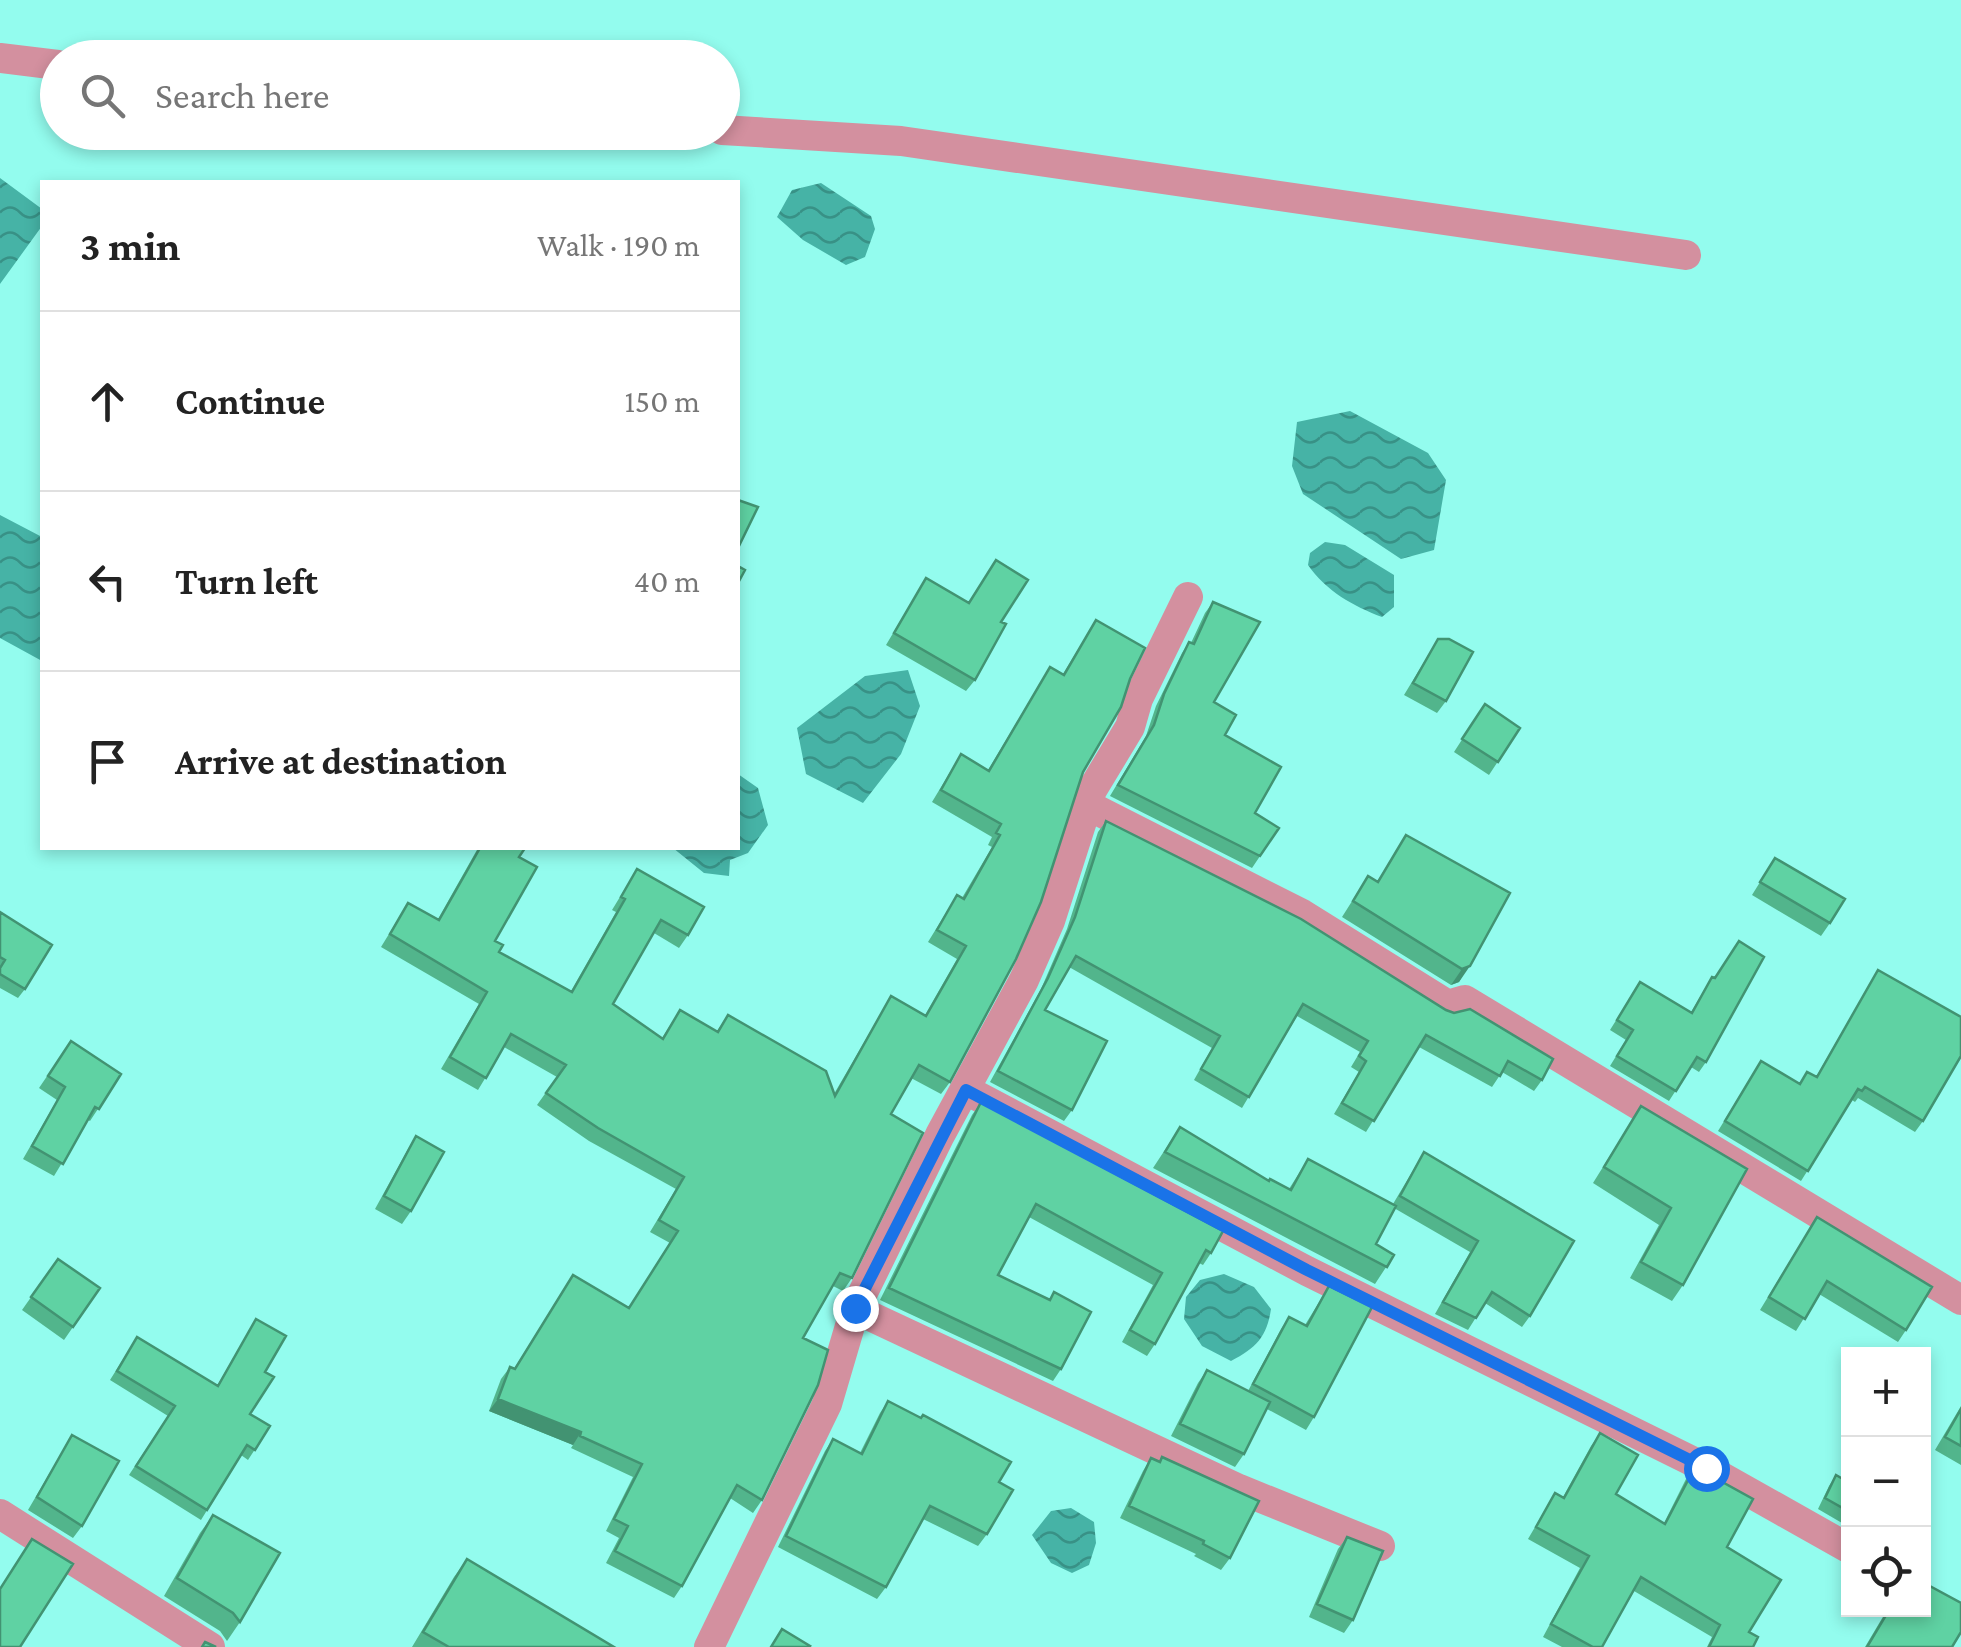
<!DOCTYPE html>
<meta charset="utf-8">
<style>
body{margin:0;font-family:"Crimson Pro",serif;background:#f6f6f6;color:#222}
.controls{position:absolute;right:30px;bottom:30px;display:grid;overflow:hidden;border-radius:0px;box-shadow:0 5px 15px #0003}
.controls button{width:90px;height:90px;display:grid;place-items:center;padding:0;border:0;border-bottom:2px solid #e0e0e0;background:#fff;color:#222;font:50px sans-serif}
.stop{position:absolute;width:30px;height:30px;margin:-22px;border:8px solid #1a73e8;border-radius:50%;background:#fff}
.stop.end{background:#1a73e8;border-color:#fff;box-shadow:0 2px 10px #0008}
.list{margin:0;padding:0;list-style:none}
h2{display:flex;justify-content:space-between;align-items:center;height:130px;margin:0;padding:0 40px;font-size:42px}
h2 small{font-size:32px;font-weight:400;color:#767676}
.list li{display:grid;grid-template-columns:65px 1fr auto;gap:30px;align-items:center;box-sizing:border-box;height:180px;padding:0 40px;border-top:2px solid #e0e0e0}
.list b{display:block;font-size:38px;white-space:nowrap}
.list em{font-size:32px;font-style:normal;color:#767676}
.icon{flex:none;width:55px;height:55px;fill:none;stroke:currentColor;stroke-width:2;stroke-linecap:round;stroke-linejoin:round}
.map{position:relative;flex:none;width:1961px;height:1647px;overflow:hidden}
.search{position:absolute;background:#fff;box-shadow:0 5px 15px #0003;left:40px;top:40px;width:700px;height:110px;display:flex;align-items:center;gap:25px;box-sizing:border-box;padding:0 35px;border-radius:55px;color:#767676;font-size:38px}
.panel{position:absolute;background:#fff;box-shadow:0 5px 15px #0003;left:40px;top:180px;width:700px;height:670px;border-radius:0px}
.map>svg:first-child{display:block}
.water{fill:url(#water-waves)}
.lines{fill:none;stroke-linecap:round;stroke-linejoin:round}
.street{stroke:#d3909f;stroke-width:30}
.wall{fill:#52b58c}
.shaded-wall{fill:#429372}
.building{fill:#5fd2a3;stroke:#429372;stroke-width:2.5}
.route{stroke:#1a73e8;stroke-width:12}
</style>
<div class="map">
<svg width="1961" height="1647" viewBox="0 0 1961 1647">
<defs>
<pattern id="water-waves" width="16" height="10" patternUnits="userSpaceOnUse" patternTransform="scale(2.5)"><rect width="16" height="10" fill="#46b3a6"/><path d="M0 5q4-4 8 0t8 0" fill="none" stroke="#389186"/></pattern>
</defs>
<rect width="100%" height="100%" fill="#93fcee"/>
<path class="water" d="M0,178l42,31v17l-42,58z
M821,183l50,33 4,13 -10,28 -19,8 -43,-25 -26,-23 15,-27z
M1350,411l78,42 18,27 -12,70 -33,9 -98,-65 -11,-28 5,-44z
M0,515l42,22v124l-42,-23z
M1325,542l20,3 49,30v32l-12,10c-29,-11 -56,-26 -74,-52l2,-12z
M908,670l12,36 -19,48 -38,49 -57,-29 -9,-46 68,-52z
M738,774l20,14 10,37 -20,28 -18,7 -1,16 -25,-3 -31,-25h65z
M1224,1274l30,13 17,22c-4,28 -15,39 -40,52l-29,-15 -18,-27 2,-22 14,-17z
M1071,1508l23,14 2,21 -7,22 -17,8 -21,-10 -19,-28 19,-24z"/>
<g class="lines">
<path class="street" d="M0,58l58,7
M722,130l179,11 785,114
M1087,805l215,109 146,91 17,-5 496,300
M966,1090l341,181 399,197 142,80
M855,1309l384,180 141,57
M0,1514l210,133
M709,1647l118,-243 28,-95 85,-174 84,-155 26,-59 42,-131 38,-63 8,-28 50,-102"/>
</g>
<path class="wall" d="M926,578l75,44 -26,58 -9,11 -80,-46z
M1213,602l1,100 11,33 30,78 24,15 -27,40 -142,-72 36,-60 10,-30 26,-53 7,-11 2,1 14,-30z
M1096,620l-13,152 -133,310 -9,12 -30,-16 -20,36 -39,164 -9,13 -10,-5 -30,52 -41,162 -9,13 -23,-15 -48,88 -8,12 -68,-35 13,-25 -13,-7 27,-54 -62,-29 2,-3 -84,-34 12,-32 9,-12 4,2 59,-94 56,33 41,-65 -20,-11 26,-43 -87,-48 -52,-36 20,-28 -53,-30 -26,43 -37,-21 38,-65 -98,-57 27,-44 30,16 40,-71h47l-6,9 -24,84 4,11 72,39 45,-79 -4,-2 25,-41 51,66 -9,13 -25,-15 -41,71 49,34 18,-28 37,21 11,-16 106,79 57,-98 34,19 32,-56 -29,-17 29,-47 5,3 30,-51 -4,-2 4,-8 -60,-35 29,-48 27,16 62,-103 13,7z
M1438,639l8,62 -9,12 -33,-18z
M1485,704l35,24 -31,47 -35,-23z
M1106,821l436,259 -8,11 -32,-19 -10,15 -73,-40 -53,85 -32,-18 25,-42 -8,-5 9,-15 -63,-36 -55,92 -48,-28 18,-32 -143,-81 -24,43 27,100 -8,11 -74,-39 51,-93 26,-60 31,-97z
M1406,835l104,58 -51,89 -8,3 -109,-68 26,-41 9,6z
M1775,858l55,65 -9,13 -69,-41z
M0,912l25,77 -7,9 -18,-10z
M1878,970l45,151 -8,11 -57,-34 -3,4 -3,-2 -51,81 -83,-50 43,-70 38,23 17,-7z
M1712,977l-6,85 -7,10 -8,-5 -22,34 -59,-35 16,-26 -16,-10 30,-48 51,30z
M71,1041l50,33 -31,47 -2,-1 -34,56 -31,-17 34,-59 -18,-12z
M981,1102l230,151 -8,12 -4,-2 -44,81 -8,12 -25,-14 31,-57 -124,-68 -31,58 51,25 5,-8 7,77 -8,12 -173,-81 92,-185z
M1641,1106l106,63 -64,116 -11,16 -42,-23 29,-53 -66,-42z
M1180,1127l89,54 20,8 19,-30 85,45 31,-52 106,164 -8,11 -37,-24 -17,27 -33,-16 35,-62 -76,-44 -18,36 18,11 -19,29 -222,-116z
M416,1136l-5,75 -9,13 -27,-15 33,-60z
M1817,1217l89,113 -8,12 -79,-48 -23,37 -36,-21z
M58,1259l42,29 -36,52 -42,-30z
M1329,1286l-15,131 -8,13 -39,-21 -23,45 -9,13 -64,-31 27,-53 9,-13 41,21 33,-62 8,-12 16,8z
M256,1319l9,53 -15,42 20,12 -22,34 -7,-5 -40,65 -72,-45 39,-59 -58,-36 27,-43 80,49z
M888,1401l111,81 -12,52 -9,12 -55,-27 -37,68 -9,12 -99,-52 47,-96 8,-12 27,14 20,-40z
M1961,1406v59l-26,-15z
M1600,1433l16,61 48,29 22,-44 9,-12 32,80 26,100h-46l5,-10 -78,-46 -32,56h-40l-19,-10 37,-69 -52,-29 27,-46 8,4 28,-51z
M72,1435l10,91 -9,12 -45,-28z
M1151,1458l79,100 -9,12 -27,-14 2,-2 -76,-36 23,-47z
M1836,1475l12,7v38l-2,-2 -4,5 -24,-14 11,-23z
M213,1515l27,107 -13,19 -7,-10 -56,-35 36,-63z
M1347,1537l6,83 -9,13 -35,-16 29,-68z
M467,1559l147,88h-202l42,-70z
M1887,1610h37l28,37h-87z"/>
<path class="shaded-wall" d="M1470,966l-11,16 -8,3 11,-16z
M498,1399l83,33 -8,13 -84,-34z"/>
<path class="building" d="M738,500l20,7 -20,41z
M996,560l32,20 -27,42 5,2 -31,56 -81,-47 32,-55 43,25z
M738,566l7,4 -7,13z
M1213,602l47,20 -46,80 22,13 -11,20 56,32 -26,46 24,15 -19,28 -142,-71 36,-60 10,-31 25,-52 5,2z
M1096,620l49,28 -15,31 -9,28 -38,65 -42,130 -25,57 -66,123 -31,-17 -28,49 32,19 -71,145 -12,-5 -37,65 25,12 -10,35 -56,115 -25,-15 -55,101 -67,-35 13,-25 -14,-7 28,-55 -62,-28 1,-4 -83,-33 12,-32 5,2 58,-94 56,33 49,-77 -19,-11 25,-43 -86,-49 -52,-35 20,-28 -55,-31 -25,44 -36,-21 37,-65 -97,-58 18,-31 31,17 41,-72h45l-6,9 18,10 -42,74 8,4 -4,7 73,40 53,-93 -4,-2 16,-28 67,38 -16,28 -27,-15 -48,84 50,35 17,-29 38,22 10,-17 98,56 9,25 56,-100 35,20 40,-70 -29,-16 20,-35 7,4 36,-64 -4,-2 5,-9 -60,-34 20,-36 28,17 61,-104 14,8z
M1438,639h11l24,13 -27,49 -33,-18z
M1485,704l35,24 -22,34 -36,-23z
M1106,821l195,98 145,91 8,3 16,-4 83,50 -11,21 -34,-19 -8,15 -74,-41 -52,86 -32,-18 24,-42 -7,-5 9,-15 -65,-37 -54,93 -48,-28 19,-33 -144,-80 -31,54 62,31 -35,69 -74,-39 50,-93 27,-61z
M1406,835l104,58 -40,73 -8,3 -109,-68 15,-25 10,6z
M1775,858l70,41 -15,24 -70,-41z
M0,912l52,33 -27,44 -25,-15v-6l5,-8 -5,-3z
M1739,941l25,16 -58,105 -9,-5 -21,34 -59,-35 16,-26 -16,-10 23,-38 52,31 20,-36 3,1z
M1878,970l83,47v39l-38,65 -58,-34 -3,4 -4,-2 -50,82 -83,-50 36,-60 39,23 7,-12 10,5z
M71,1041l50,33 -22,35 -4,-2 -32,57 -31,-18 33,-59 -17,-11z
M981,1102l242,129 -12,22 -5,-3 -51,94 -25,-14 32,-57 -126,-69 -38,71 52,25 4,-8 37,20 -30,57 -172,-81z
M1641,1106l106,63 -64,116 -42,-23 30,-54 -67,-41z
M1180,1127l89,54 1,-2 21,11 17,-31 88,47 -20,38 18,11 -7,12 -222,-115z
M416,1136l28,16 -33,59 -27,-15z
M1424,1152l150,89 -44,75 -38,-24 -16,26 -33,-16 35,-61 -78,-45z
M1817,1217l115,70 -26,43 -79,-49 -22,38 -36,-22z
M58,1259l42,29 -27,39 -42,-30z
M1329,1286l43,21 -58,110 -61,-33 36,-67 18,9z
M256,1319l30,17 -21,36 9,5 -24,37 20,12 -15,24 -8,-5 -40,65 -71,-44 39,-60 -58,-35 20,-34 81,49z
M1207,1370l63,32 -26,52 -64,-30z
M888,1401l33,17 2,-3 88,47 -12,20 14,8 -26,44 -57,-28 -44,81 -100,-51 47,-97 29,15z
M1961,1409v37l-16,-9z
M1600,1433l38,22 -22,39 49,30 30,-57 58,32 -26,48 54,33 -32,52 9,5 -5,10h-44l11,-22 -79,-48 -39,70h-9l-42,-23 38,-68 -53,-29 19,-34 9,5z
M72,1435l47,26 -37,65 -45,-29z
M1924,1449l5,3 -5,10z
M1162,1457l97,44 -29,57 -27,-14 1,-3 -75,-35 22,-48 9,4z
M1836,1475l12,7v29l-23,-13z
M213,1515l67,38 -40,69 -7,-9 -56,-35z
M1347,1537l36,14 -30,69 -36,-16z
M32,1539l41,25 -53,83h-20v-58z
M467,1559l147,88h-165l-26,-15z
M1924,1581l4,4 33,18v29l-9,15h-85l22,-37h35z
M782,1629l28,17 -1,1h-38z
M205,1642l11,5h-14z"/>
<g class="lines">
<path class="route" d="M855,1308l111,-218 341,180 399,198"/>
</g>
</svg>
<div class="controls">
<button>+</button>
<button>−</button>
<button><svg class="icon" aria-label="locate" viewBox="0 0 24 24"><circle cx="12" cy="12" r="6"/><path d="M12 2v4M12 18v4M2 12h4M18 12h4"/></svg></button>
</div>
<div class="stop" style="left:1706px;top:1468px"></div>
<div class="stop end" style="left:855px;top:1308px"></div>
<div class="search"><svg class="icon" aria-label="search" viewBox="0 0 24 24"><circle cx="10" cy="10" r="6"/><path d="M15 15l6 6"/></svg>Search here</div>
<section class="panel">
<h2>3 min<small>Walk · 190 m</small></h2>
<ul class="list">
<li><svg class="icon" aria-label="ahead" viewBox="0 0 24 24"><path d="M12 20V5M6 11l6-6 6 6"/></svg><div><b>Continue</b></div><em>150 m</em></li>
<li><svg class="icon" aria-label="left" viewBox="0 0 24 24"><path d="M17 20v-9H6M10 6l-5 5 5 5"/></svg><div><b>Turn left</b></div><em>40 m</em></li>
<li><svg class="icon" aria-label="arrive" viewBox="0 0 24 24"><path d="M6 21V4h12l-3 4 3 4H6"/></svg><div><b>Arrive at destination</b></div></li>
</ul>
</section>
</div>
